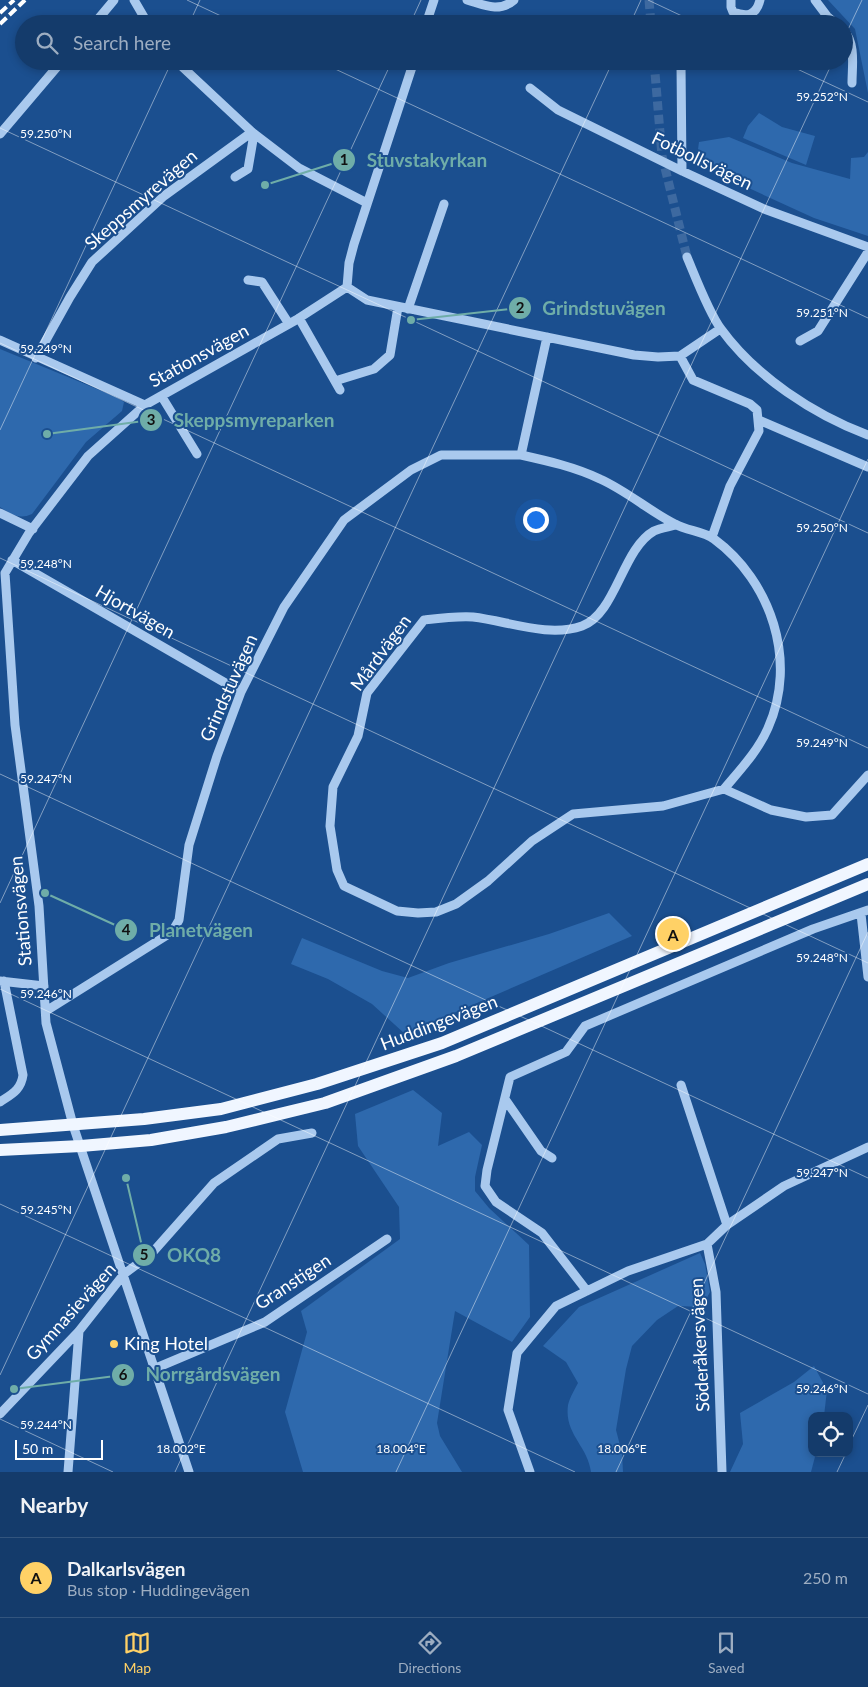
<!DOCTYPE html>
<meta charset="utf-8">
<style>
body{margin:0;font-family:Lato,sans-serif;background:#1d4271;color:#f1f3f6}
.controls{position:absolute;right:15px;bottom:15px;display:grid;overflow:hidden;border-radius:10px;box-shadow:0 2px 8px #0003}
.controls button{width:45px;height:45px;display:grid;place-items:center;padding:0;border:0;border-bottom:1px solid #33557e;background:#143b6b;color:#f1f3f6;font:25px sans-serif}
.scale{position:absolute;left:15px;bottom:12px;width:88px;box-sizing:border-box;padding-left:5px;border:2px solid #fff;border-top:0;font-size:14px;line-height:18px;white-space:nowrap;color:#fff;-webkit-text-stroke:4px #1b4f8f;paint-order:stroke}
.you{position:absolute;left:535px;top:519px;width:18px;height:18px;margin:-12px;border:4px solid #fff;border-radius:50%;background:#1a73e8;box-shadow:0 0 0 8px #1a73e833}
.badge{display:grid;place-items:center;width:32px;height:32px;border-radius:50%;background:#ffd166;color:#111;font-size:16px;font-weight:700}
.pin{position:absolute;translate:-50% -50%;border:2px solid #fff;box-shadow:0 1px 5px #0006}
.list{margin:0;padding:0;list-style:none}
h2{display:flex;justify-content:space-between;align-items:center;height:65px;margin:0;padding:0 20px;font-size:21px}
h2 small{font-size:16px;font-weight:400;color:#9dadc1}
.list li{display:grid;grid-template-columns:32px 1fr auto;gap:15px;align-items:center;box-sizing:border-box;height:80px;padding:0 20px;border-top:1px solid #33557e}
.list b{display:block;font-size:19px;white-space:nowrap}
.list p{margin:0;font-size:16px;white-space:nowrap;color:#9dadc1}
.list em{font-size:16px;font-style:normal;color:#9dadc1}
.icon{flex:none;width:28px;height:28px;fill:none;stroke:currentColor;stroke-width:2;stroke-linecap:round;stroke-linejoin:round}
.map{position:relative;flex:none;width:868px;height:1472px;overflow:hidden}
.search{position:absolute;background:#143b6b;box-shadow:0 2px 8px #0003;left:15px;right:15px;top:15px;height:55px;display:flex;align-items:center;gap:12px;box-sizing:border-box;padding:0 18px;border-radius:28px;color:#9dadc1;font-size:19px}
.sheet{height:145px;background:#143b6b}
nav{display:flex;justify-content:space-around;align-items:center;box-sizing:border-box;height:70px;border-top:1px solid #33557e;background:#143b6b;font-size:14px;color:#9dadc1}
nav a{display:grid;justify-items:center;gap:2px}
nav .on{color:#ffd166}
.map>svg:first-child{display:block}
.green{fill:#2e69ad}
.lines{fill:none;stroke-linecap:round;stroke-linejoin:round}
.minor-tunnel{stroke:#3d69a0;stroke-width:9;stroke-dasharray:9 4.5;stroke-linecap:butt}
.minor{stroke:#a9c9ee;stroke-width:9}
.major{stroke:#f0f6ff;stroke-width:12}
.rail{stroke:#fff;stroke-width:4;stroke-dasharray:9 4;stroke-linecap:butt}
.ticks{fill:none;stroke:#fff;stroke-width:1;stroke-opacity:0.45}
.poi-dot{fill:#ffd166;stroke:#1b4f8f;stroke-width:2}
.labels{text-anchor:middle;stroke-width:4;stroke-linejoin:round;paint-order:stroke}
.street-label{font-size:18px;fill:#fff;stroke:#1b4f8f}
.poi-label{font-size:18px;fill:#fff;stroke:#1b4f8f;text-anchor:start}
.ticks-label{font-size:12px;text-anchor:middle;fill:#fff;stroke:#1b4f8f;stroke-width:4;stroke-linejoin:round;paint-order:stroke}
.leader{fill:none;stroke:#6fada8;stroke-width:2}
.callout-dot{fill:#6fada8;stroke:#1b4f8f;stroke-width:2}
.mark-label{font-size:15px;text-anchor:middle;font-weight:bold;fill:#111}
.callout-label{font-size:19px;text-anchor:middle;font-weight:bold;fill:#6fada8;stroke:#1b4f8f;stroke-width:4;stroke-linejoin:round;paint-order:stroke}
</style>
<div class="map">
<svg width="868" height="1472" viewBox="0 0 868 1472">
<rect width="100%" height="100%" fill="#1b4f8f"/>
<path class="green" d="M828,0h40v93l-13,-64z
M759,113l23,14 33,9 -9,29 -63,-27 5,-12z
M729,137l63,26 58,16 1,-21 13,-1 4,-5v84l-54,-18 -118,-54 3,-22z
M0,349l114,47 10,6 -2,9 -36,31 -54,72c-13,6 -21,0 -32,-7z
M609,913l23,23 -227,98 -33,-30 -44,-25 -37,-15 11,-26 80,33 26,7 41,-15 100,-29z
M413,1090l29,23 -4,33 31,-14 13,13 -7,32v14l14,17 40,37 1,72 -18,25 -57,-31 -18,112 3,13 22,36h-159l-18,-60 22,-80 -6,-21 99,-72 -1,-32 -41,-61 -3,-32z
M700,1253l5,11 5,28 -8,15 -24,-1 -21,14 -25,26 -6,23 -10,61 6,23 1,19h-32c-3,-26 -27,-38 -23,-67 2,-8 7,-16 10,-22l-12,-21 -23,-16 36,-39z
M814,1366l13,24 -3,26h-12v37h4l-5,19h-81l13,-28 -3,-31 54,-31z"/>
<g class="lines">
<path class="minor-tunnel" d="M649,0l2,24
M654,61l8,95 25,101"/>
<path class="minor" d="M134,0l14,24
M467,0c17,5 32,13 47,0
M731,0v7l2,5c14,5 23,4 27,-12
M815,0l12,16 9,8
M94,24l20,-24
M426,24l8,-24
M844,31c12,12 8,36 8,52
M176,61l76,71 47,36 68,35
M679,61l2,3 1,107
M530,88l28,22 124,61 82,38 104,38
M0,134l62,-73
M235,177l13,-8 6,-35
M687,257c8,19 22,56 34,72 34,47 93,86 147,106
M248,280l14,2 27,42
M347,287l20,13 267,55 24,2 22,-1 40,-27
M347,287l2,-24 5,-19 60,-183
M408,309l36,-105
M299,318l41,72
M0,340l145,65
M800,341l18,-10 50,-79
M680,356l13,24 57,24 7,6 2,21 -29,55 -18,51
M36,358l34,-61 22,-35 72,-66 88,-64
M335,381l39,-12 16,-14 8,-48
M162,397l35,57
M759,420l109,47
M521,455c27,6 54,12 79,24 27,12 49,32 75,45 12,7 28,7 39,15 57,42 84,122 54,189 -10,23 -28,42 -44,61
M0,513l33,16
M676,525c-7,2 -16,3 -22,6 -32,18 -38,83 -72,95 -34,12 -74,-5 -109,-9 -16,-1 -32,1 -49,3l-57,73 -9,43 -25,51 -3,39 7,44 7,16 53,25 21,2 18,-1 20,-8 32,-23 44,-40 41,-27 90,-8 61,-17 47,21 35,7 26,-2 36,-40
M12,560l229,132
M861,914l7,63
M0,981l44,5
M46,1011l126,-79 7,-12 10,-75 28,-89 24,-64 43,-85 60,-87 67,-50 30,-15h80l26,-118
M681,1085l46,140
M505,1099l36,52 11,7
M0,1102c12,-8 21,-12 23,-27l-19,-94
M587,1291l-45,-58 -46,-31 -11,-16 2,-16 23,-93 56,-25 19,-26 228,-97 55,-19
M156,1368l109,-46 122,-83
M0,1414l79,-83 45,-57 28,-21 62,-70 64,-44 34,-6
M68,1472l11,-141
M189,1472l-116,-347 -27,-102 -7,-117 -24,-181 -10,-152 24,-40 59,-77 57,-51 151,-85 51,-33
M530,1472l-22,-62 9,-57 39,-47 72,-35 79,-27
M722,1472l-6,-180 -9,-48 20,-19 57,-39 84,-39"/>
<path class="major" d="M0,1130l144,-11 77,-10 96,-25 125,-41 426,-179
M0,1150l81,-4 70,-6 75,-13 99,-24 131,-47 412,-172"/>
<path class="rail" d="M0,13l14,-13
M0,24l25,-24"/>
</g>
<path class="ticks" d="M187,0l51,24M648,0l51,24M189,24l11,-24M410,24l11,-24M630,24l11,-24M844,38l18,-38M318,61l550,257M780,61l88,41M0,128l868,405M0,343l868,405M0,430l172,-369M0,558l868,405M0,774l868,404M0,903l392,-842M0,989l868,405M0,1204l575,268M0,1375l613,-1314M0,1419l113,53M849,1445l19,-40M175,1472l658,-1411M396,1472l472,-1013M616,1472l252,-540M837,1472l9,-19"/>
<circle class="poi-dot" cx="114" cy="1344" r="5"/>
<g class="labels">
<g class="street-label">
<text transform="translate(702 161) rotate(26)" y="6">Fotbollsvägen</text>
<text transform="translate(141 200) rotate(-41)" y="6">Skeppsmyrevägen</text>
<text transform="translate(199 356) rotate(-29)" y="6">Stationsvägen</text>
<text transform="translate(135 612) rotate(30)" y="6">Hjortvägen</text>
<text transform="translate(381 653) rotate(-54)" y="6">Mårdvägen</text>
<text transform="translate(229 688) rotate(-66)" y="6">Grindstuvägen</text>
<text transform="translate(21 911) rotate(-95)" y="6">Stationsvägen</text>
<text transform="translate(439 1023) rotate(-21)" y="6">Huddingevägen</text>
<text transform="translate(293 1282) rotate(-33)" y="6">Granstigen</text>
<text transform="translate(71 1312) rotate(-48)" y="6">Gymnasievägen</text>
<text transform="translate(700 1345) rotate(-93)" y="6">Söderåkersvägen</text>
</g>
<g class="poi-label">
<text x="124" y="1350">King Hotel</text>
</g>
</g>
<g class="ticks-label">
<text x="822" y="101">59.252°N</text>
<text x="46" y="138">59.250°N</text>
<text x="822" y="317">59.251°N</text>
<text x="46" y="353">59.249°N</text>
<text x="822" y="532">59.250°N</text>
<text x="46" y="568">59.248°N</text>
<text x="822" y="747">59.249°N</text>
<text x="46" y="783">59.247°N</text>
<text x="822" y="962">59.248°N</text>
<text x="46" y="998">59.246°N</text>
<text x="822" y="1177">59.247°N</text>
<text x="46" y="1214">59.245°N</text>
<text x="822" y="1393">59.246°N</text>
<text x="46" y="1429">59.244°N</text>
<text x="181" y="1453">18.002°E</text>
<text x="401" y="1453">18.004°E</text>
<text x="622" y="1453">18.006°E</text>
</g>
<path class="leader" d="M265 185L344 160M411 320L520 308M47 434L151 420M45 893L126 930M126 1178L144 1255M14 1389L123 1375"/>
<g class="callout-dot">
<circle cx="265" cy="185" r="5"/>
<circle cx="411" cy="320" r="5"/>
<circle cx="47" cy="434" r="5"/>
<circle cx="45" cy="893" r="5"/>
<circle cx="126" cy="1178" r="5"/>
<circle cx="14" cy="1389" r="5"/>
<circle cx="344" cy="160" r="12"/>
<circle cx="520" cy="308" r="12"/>
<circle cx="151" cy="420" r="12"/>
<circle cx="126" cy="930" r="12"/>
<circle cx="144" cy="1255" r="12"/>
<circle cx="123" cy="1375" r="12"/>
</g>
<g class="mark-label">
<text x="344" y="165">1</text>
<text x="520" y="313">2</text>
<text x="151" y="425">3</text>
<text x="126" y="935">4</text>
<text x="144" y="1260">5</text>
<text x="123" y="1380">6</text>
</g>
<g class="callout-label">
<text x="427" y="167">Stuvstakyrkan</text>
<text x="604" y="315">Grindstuvägen</text>
<text x="254" y="427">Skeppsmyreparken</text>
<text x="201" y="937">Planetvägen</text>
<text x="194" y="1262">OKQ8</text>
<text x="213" y="1381">Norrgårdsvägen</text>
</g>
</svg>
<div class="controls">
<button><svg class="icon" aria-label="locate" viewBox="0 0 24 24"><circle cx="12" cy="12" r="6"/><path d="M12 2v4M12 18v4M2 12h4M18 12h4"/></svg></button>
</div>
<div class="scale">50 m</div>
<div class="you"></div>
<div class="pin badge" style="left:673px;top:934px">A</div>
<div class="search"><svg class="icon" aria-label="search" viewBox="0 0 24 24"><circle cx="10" cy="10" r="6"/><path d="M15 15l6 6"/></svg>Search here</div>
</div>
<section class="sheet">
<h2>Nearby<small></small></h2>
<ul class="list">
<li><span class="badge">A</span><div><b>Dalkarlsvägen</b><p>Bus stop · Huddingevägen</p></div><em>250 m</em></li>
</ul>
</section>
<nav>
<a class="on"><svg class="icon" aria-label="map" viewBox="0 0 24 24"><path d="M3 6l6-2 6 2 6-2v14l-6 2-6-2-6 2zM9 4v14M15 6v14"/></svg>Map</a>
<a><svg class="icon" aria-label="directions" viewBox="0 0 24 24"><path d="M12 3l9 9-9 9-9-9zM9 14v-3h6M13 9l2 2-2 2"/></svg>Directions</a>
<a><svg class="icon" aria-label="saved" viewBox="0 0 24 24"><path d="M7 4h10v16l-5-4-5 4z"/></svg>Saved</a>
</nav>
